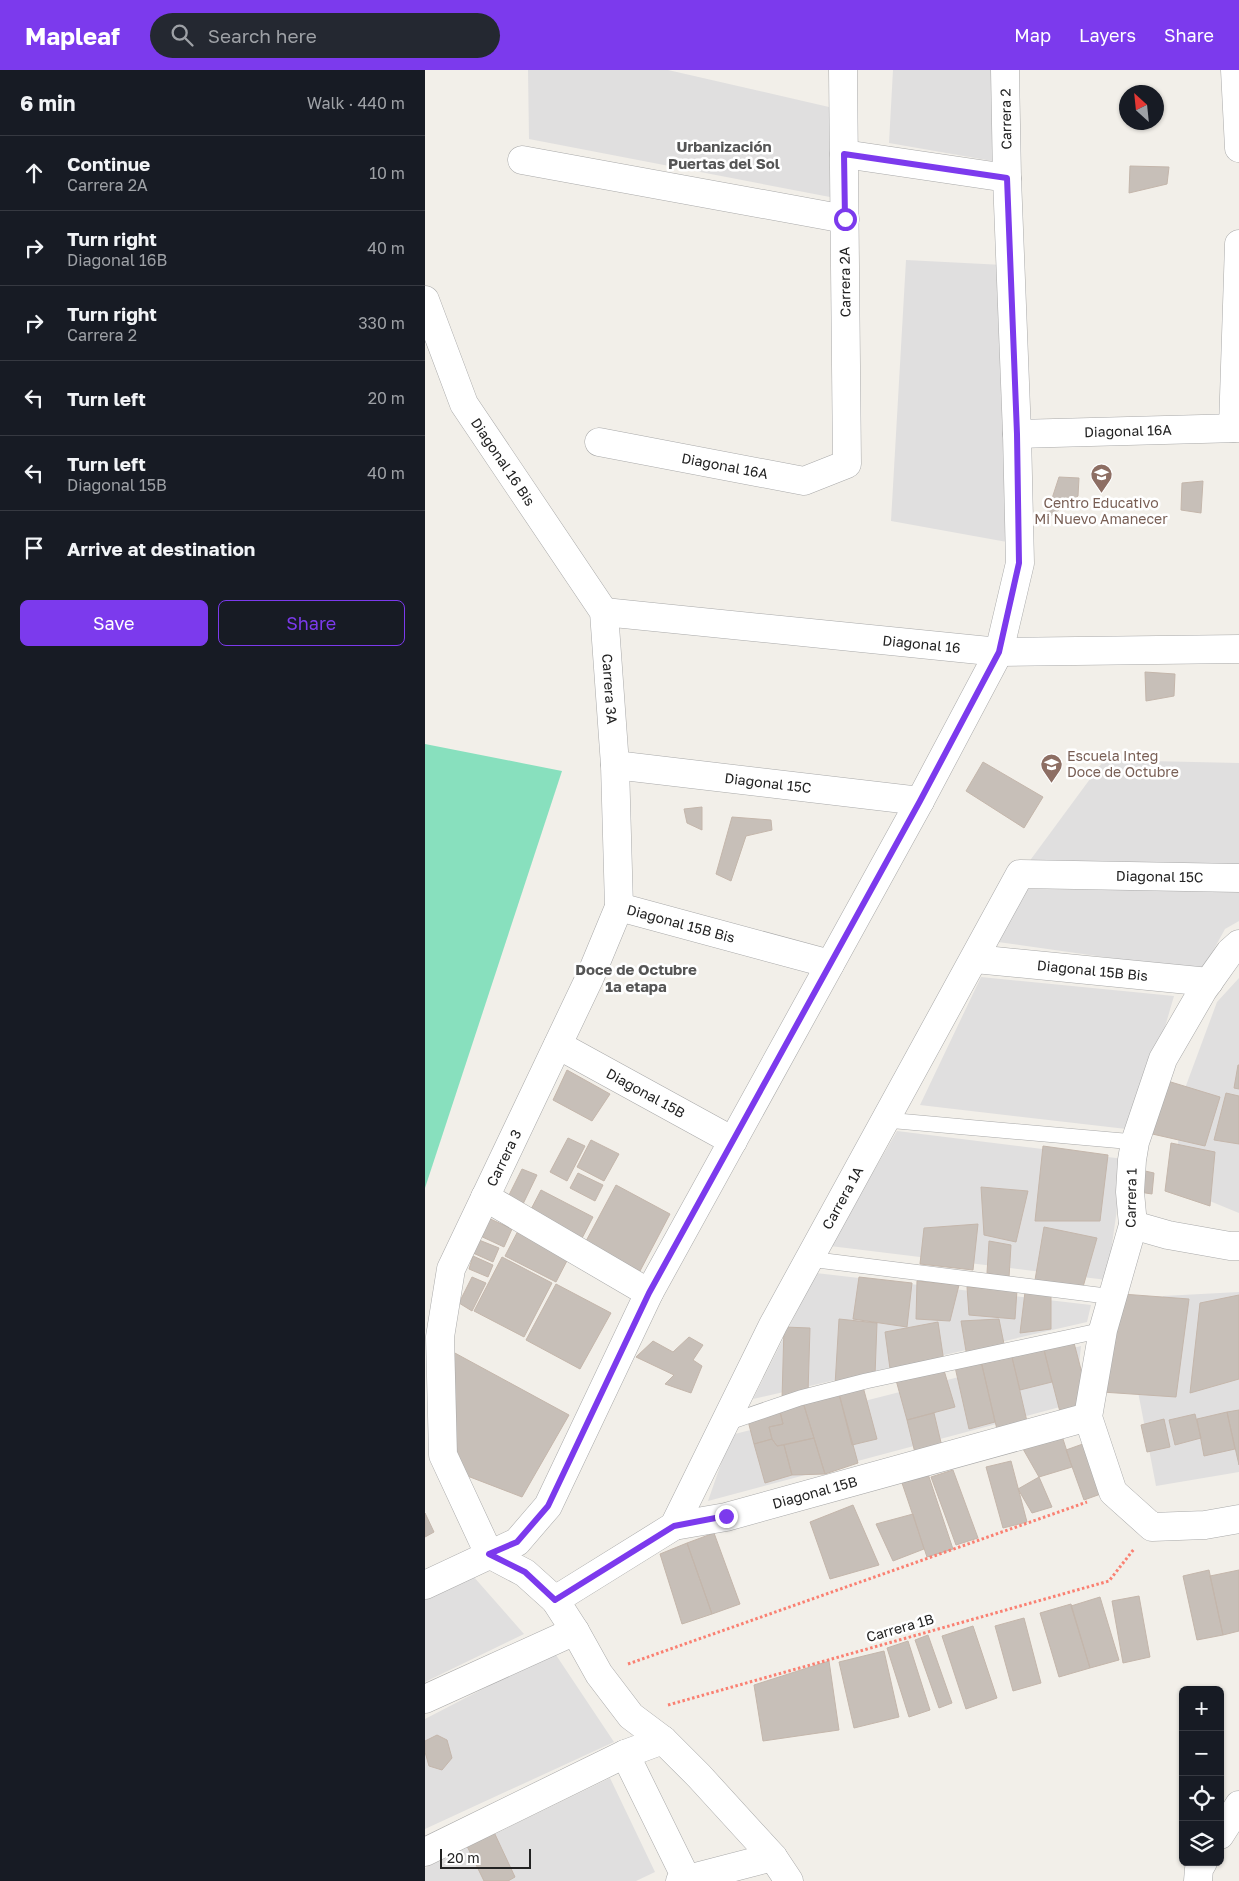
<!DOCTYPE html>
<meta charset="utf-8">
<style>
body{margin:0;font-family:"Golos Text",sans-serif;background:#242831;color:#f1f3f6}
.controls{position:absolute;right:15px;bottom:15px;display:grid;overflow:hidden;border-radius:8px;box-shadow:0 1px 4px #0004}
.controls button{width:45px;height:45px;display:grid;place-items:center;padding:0;border:0;border-bottom:1px solid #363941;background:#171b24;color:#f1f3f6;font:25px sans-serif}
.compass{position:absolute;left:694px;top:15px;width:45px;height:45px;border-radius:50%;background:#171b24;box-shadow:0 1px 4px #0004;rotate:333deg}
.scale{position:absolute;left:15px;bottom:12px;width:91px;box-sizing:border-box;padding-left:5px;border:2px solid #222;border-top:0;font-size:14px;line-height:18px;white-space:nowrap;color:#222;-webkit-text-stroke:4px #fff;paint-order:stroke}
.stop{position:absolute;width:15px;height:15px;margin:-11px;border:4px solid #7c3aed;border-radius:50%;background:#fff}
.stop.end{background:#7c3aed;border-color:#fff;box-shadow:0 1px 5px #0008}
.list{margin:0;padding:0;list-style:none}
h2{display:flex;justify-content:space-between;align-items:center;height:65px;margin:0;padding:0 20px;font-size:21px}
h2 small{font-size:16px;font-weight:400;color:#9ea1a6}
.list li{display:grid;grid-template-columns:32px 1fr auto;gap:15px;align-items:center;box-sizing:border-box;height:75px;padding:0 20px;border-top:1px solid #363941}
.list b{display:block;font-size:19px;white-space:nowrap}
.list p{margin:0;font-size:16px;white-space:nowrap;color:#9ea1a6}
.list em{font-size:16px;font-style:normal;color:#9ea1a6}
.actions{display:flex;gap:10px;padding:15px 20px}
.actions a{flex:1;padding:11px 0;border:1px solid #7c3aed;border-radius:8px;text-align:center;font-size:18px;color:#7c3aed}
.actions .main{background:#7c3aed;color:#fff}
.icon{flex:none;width:28px;height:28px;fill:none;stroke:currentColor;stroke-width:2;stroke-linecap:round;stroke-linejoin:round}
.map{position:relative;flex:none;width:814px;height:1811px;overflow:hidden}
header{display:flex;align-items:center;gap:30px;box-sizing:border-box;height:70px;padding:0 25px;background:#7c3aed;color:#fff}
header strong{font-size:24px}
nav{display:flex;gap:28px;margin-inline-start:auto;font-size:18px}
.search{width:350px;height:45px;background:#242831;display:flex;align-items:center;gap:12px;box-sizing:border-box;padding:0 18px;border-radius:28px;color:#9ea1a6;font-size:19px}
main{display:flex}
aside{flex:1;background:#171b24}
.map>svg:first-child{display:block}
.residential{fill:#e0dfdf}
.pitch{fill:#88e0be}
.building{fill:#c7bfb8;stroke:#c4b6ab}
.lines{fill:none;stroke-linecap:round;stroke-linejoin:round}
.lane-casing{stroke:#a9a9a9;stroke-width:16}
.street-casing{stroke:#a9a9a9;stroke-width:29}
.path{stroke:#fa8072;stroke-width:3;stroke-dasharray:2.5 2.5;stroke-linecap:butt}
.lane{stroke:#fff;stroke-width:15}
.street{stroke:#fff;stroke-width:28}
.route{stroke:#7c3aed;stroke-width:6}
.labels{text-anchor:middle;stroke-width:5;stroke-linejoin:round;paint-order:stroke}
.street-label{font-size:14px;fill:#222;stroke:#fff}
.education-label{font-size:14px;fill:#785e54;stroke:#fff}
.neighbourhood-label{font-size:15px;font-weight:bold;fill:#555;stroke:#fff}
</style>
<header>
<strong>Mapleaf</strong>
<div class="search"><svg class="icon" aria-label="search" viewBox="0 0 24 24"><circle cx="10" cy="10" r="6"/><path d="M15 15l6 6"/></svg>Search here</div>
<nav><a>Map</a><a>Layers</a><a>Share</a></nav>
</header>
<main>
<aside>
<h2>6 min<small>Walk · 440 m</small></h2>
<ul class="list">
<li><svg class="icon" aria-label="ahead" viewBox="0 0 24 24"><path d="M12 20V5M6 11l6-6 6 6"/></svg><div><b>Continue</b><p>Carrera 2A</p></div><em>10 m</em></li>
<li><svg class="icon" aria-label="right" viewBox="0 0 24 24"><path d="M7 20v-9h11M14 6l5 5-5 5"/></svg><div><b>Turn right</b><p>Diagonal 16B</p></div><em>40 m</em></li>
<li><svg class="icon" aria-label="right" viewBox="0 0 24 24"><path d="M7 20v-9h11M14 6l5 5-5 5"/></svg><div><b>Turn right</b><p>Carrera 2</p></div><em>330 m</em></li>
<li><svg class="icon" aria-label="left" viewBox="0 0 24 24"><path d="M17 20v-9H6M10 6l-5 5 5 5"/></svg><div><b>Turn left</b></div><em>20 m</em></li>
<li><svg class="icon" aria-label="left" viewBox="0 0 24 24"><path d="M17 20v-9H6M10 6l-5 5 5 5"/></svg><div><b>Turn left</b><p>Diagonal 15B</p></div><em>40 m</em></li>
<li><svg class="icon" aria-label="arrive" viewBox="0 0 24 24"><path d="M6 21V4h12l-3 4 3 4H6"/></svg><div><b>Arrive at destination</b></div></li>
</ul>
<div class="actions"><a class="main">Save</a><a>Share</a></div>
</aside>
<div class="map">
<svg width="814" height="1811" viewBox="0 0 814 1811">
<rect width="100%" height="100%" fill="#f2efe9"/>
<path class="residential" d="M103,0h140l161,37 1,90 -301,-58z
M468,0h124l4,96 -132,-23z
M481,190l115,6 2,279 -132,-24z
M679,690l135,3v110l-216,-3z
M601,819l213,1v31l-14,8 -23,42 -204,-29z
M556,907l193,19 -39,134 -215,-25z
M814,908v235l-66,-27 11,-95 33,-89z
M472,1061l227,28 -17,121 -277,-34z
M391,1203l275,32 -4,17 -334,77z
M814,1222v180l-83,14 -21,-110 28,-80z
M656,1276l-6,57 -367,98 23,-66z
M48,1506l51,58 -99,48v-82z
M129,1582l60,90 -189,87v-110z
M185,1708l45,94 -19,9h-211v-13z"/>
<path class="pitch" d="M0,674l137,27 -137,417z"/>
<path class="building" d="M705,96l39,1 -2,17 -38,9z
M634,407l20,1 -1,18 -33,24z
M778,411l-2,32 -20,-3 1,-27z
M720,602l30,2 -1,22 -28,5z
M558,692l60,35 -19,31 -58,-37z
M277,737v23l-15,-7 -3,-14z
M307,747l39,3 1,10 -26,6 -15,45 -15,-7z
M813,995h1v24l-5,-1z
M142,1000l43,24 -18,27 -39,-21z
M736,1009l59,18 -15,49 -57,-13z
M801,1023l13,3v48l-25,-4z
M143,1068l17,8 -18,35 -17,-9z
M166,1070l28,14 -15,27 -27,-14z
M746,1073l44,9 -5,54 -45,-15z
M618,1076l65,9 -8,66h-65z
M97,1099l15,6 -14,29 -15,-7z
M711,1099l18,4 -2,21 -19,-3z
M153,1103l25,12 -8,16 -25,-13z
M191,1115l54,29 -30,57 -55,-28z
M556,1117l47,4 -12,51 -32,-7z
M116,1120l52,27 -14,27 -52,-27z
M59,1146l28,13 -8,18 -28,-13z
M553,1154l-5,46 -53,-6 4,-36z
M95,1157l51,26 -15,29 -51,-26z
M619,1157l53,11 -14,49 -48,-7z
M54,1170l20,8 -6,14 -20,-9z
M564,1171l22,4 -2,33 -22,-5z
M48,1186l20,9 -5,12 -19,-8z
M77,1187l50,26 -28,54 -50,-26z
M47,1207l14,6 -14,28 -13,-8z
M434,1207l53,6 -5,44 -54,-8z
M492,1211l42,4 -9,36 -34,-2z
M131,1214l55,29 -31,56 -54,-29z
M542,1217l50,3 -2,29 -46,-4z
M600,1222l26,2v35l-31,4z
M697,1224l67,5 -13,98 -74,-5z
M814,1225v84l-49,14 10,-90z
M414,1249l38,4 -2,52 -40,10z
M574,1249l6,30 -38,8 -6,-36z
M513,1252l6,40 -53,14 -6,-44z
M359,1257l26,1 -2,65 -26,6z
M264,1267l14,8 -10,15 9,6 -11,27 -26,-9 9,-9 -38,-18 17,-16 20,11z
M648,1269l17,65 -30,8 -17,-66z
M618,1276l9,36 -32,8 -9,-37z
M28,1282l116,63 -47,82 -65,-25z
M586,1283l18,77 -30,8 -18,-77z
M556,1291l14,61 -26,7 -14,-62z
M518,1297l12,40 -48,13 -11,-40z
M437,1313l15,56 -25,6 -14,-55z
M413,1320l20,73 -33,11 -23,-75z
M377,1329l12,39 -37,8 -5,-7 -3,-12 14,-3 -4,-17z
M354,1337l4,17 -14,3 3,12 -18,5 -7,-27z
M814,1340v55l-12,-53z
M802,1342l8,37 -31,7 -7,-37z
M509,1343l9,38 -27,6 -9,-37z
M770,1344l6,24 -26,7 -6,-25z
M739,1349l6,28 -23,5 -6,-27z
M637,1366l10,31 -33,10 -16,-28z
M389,1368l11,36 -33,1 -8,-30z
M347,1369l5,7 7,-1 8,30 -27,8 -11,-39z
M669,1370l18,50 -28,10 -18,-50z
M586,1391l16,61 -24,6 -17,-61z
M528,1400l25,68 -22,7 -25,-68z
M503,1404l25,75 -26,8 -25,-74z
M614,1407l13,30 -20,6 -14,-24z
M428,1435l26,60 -49,14 -20,-57z
M0,1443l9,19 -9,5z
M488,1444l11,35 -31,12 -17,-37z
M289,1463l26,71 -28,10 -25,-71z
M262,1473l25,71 -30,10 -22,-70z
M784,1500l14,65 -26,5 -14,-64z
M814,1500v61l-16,4 -13,-59z
M714,1526l11,61 -27,6 -11,-62z
M675,1527l19,63 -29,8 -19,-62z
M646,1534l19,64 -31,9 -19,-64z
M599,1548l17,65 -28,8 -18,-65z
M548,1556l24,72 -31,11 -24,-73z
M503,1565l24,68 -13,5 -24,-68z
M483,1571l22,69 -21,7 -22,-69z
M459,1581l15,66 -45,11 -15,-66z
M404,1591l10,69 -76,11 -9,-56z
M12,1665l10,5 5,18 -10,12 -13,-4 -4,-14v-11z
M68,1760l22,47 -7,4h-24l-19,-39z"/>
<g class="lines">
<defs>
<path id="lane" d="M461,1050l249,22
M384,1189l305,38
M299,1354l76,-26 66,-17 237,-51"/>
<g id="street">
<path d="M810,0l4,78"/>
<path d="M419,84l163,24"/>
<path d="M97,90l323,59"/>
<path id="s1" d="M0,230l39,104 140,208 11,153 4,142 -29,70 -139,292 -11,68 3,118 46,99"/>
<path d="M808,358l6,-184"/>
<path id="s2" d="M592,364l222,-6"/>
<path id="s3" d="M174,372l205,39 43,-17 -4,-394"/>
<path id="s4" d="M179,542l395,40 240,-3"/>
<path id="s5" d="M190,695l305,36"/>
<path id="s6" d="M194,837l211,57"/>
<path d="M814,874l-9,8 -27,38 -40,69 -28,83 -3,18 -2,32 3,33 -30,105 -15,87 25,75 39,35 53,-2 34,-6"/>
<path id="s7" d="M550,889l234,23"/>
<path id="s8" d="M133,975l175,96"/>
<path d="M60,1127l164,96"/>
<path d="M708,1155l35,10 62,11h9"/>
<path id="s9" d="M249,1456l99,-201 247,-451 219,4"/>
<path d="M64,1484l36,19 30,27 20,31 24,43 32,42 32,24 36,36 74,81 16,24"/>
<path d="M0,1515l92,-43 31,-36 101,-213 271,-492 79,-149 21,-89 -3,-129 -10,-256 -2,-108"/>
<path id="s10" d="M130,1530l119,-74 52,-9 362,-100"/>
<path d="M0,1629l150,-68"/>
<path d="M200,1684l61,124"/>
<path d="M795,1765l19,-30"/>
<path d="M0,1782l200,-98 38,-14"/>
<path d="M255,1811l93,-24"/>
<path d="M773,1811l1,-12 4,-7"/>
</g>
</defs>
<use href="#lane" class="lane-casing"/>
<use href="#street" class="street-casing"/>
<path class="path" d="M203,1594l459,-162
M243,1635l441,-124 25,-32"/>
<use href="#lane" class="lane"/>
<use href="#street" class="street"/>
</g>
<g class="lines">
<path class="route" d="M301,1446l-52,10 -119,74 -30,-28 -36,-18 28,-12 31,-36 101,-213 271,-492 79,-149 20,-89 -2,-129 -10,-256 -163,-24 1,65"/>
</g>
<defs>
<symbol id="school-pin" viewBox="-11 -11 22 30"><path d="M0 17L-7.5 6A9.5 9.5 0 1 1 7.5 6Z" fill="#8d6e63" stroke="#fff"/><path d="M0-5L7-2L0 1L-7-2ZM-4 1L0 2.5L4 1V4Q0 6-4 4Z" fill="#fff"/></symbol>
</defs>
<g fill-rule="evenodd">
<use href="#school-pin" x="664" y="392" width="25" height="34"/>
<use href="#school-pin" x="614" y="682" width="25" height="34"/>
</g>
<g class="labels">
<g class="street-label">
<text transform="translate(581 49) rotate(-91)" y="5">Carrera 2</text>
<text transform="translate(420 212) rotate(-91)" y="5">Carrera 2A</text>
<text dy="5" stroke="none"><textPath href="#s2" startOffset="111">Diagonal 16A</textPath></text>
<text dy="5" stroke="none"><textPath href="#s1" startOffset="181">Diagonal 16 Bis</textPath></text>
<text dy="5" stroke="none"><textPath href="#s3" startOffset="128">Diagonal 16A</textPath></text>
<text dy="5" stroke="none"><textPath href="#s4" startOffset="319">Diagonal 16</textPath></text>
<text dy="5" stroke="none"><textPath href="#s1" startOffset="439">Carrera 3A</textPath></text>
<text dy="5" stroke="none"><textPath href="#s5" startOffset="154">Diagonal 15C</textPath></text>
<text dy="5" stroke="none"><textPath href="#s9" startOffset="878">Diagonal 15C</textPath></text>
<text dy="5" stroke="none"><textPath href="#s6" startOffset="64">Diagonal 15B Bis</textPath></text>
<text dy="5" stroke="none"><textPath href="#s7" startOffset="118">Diagonal 15B Bis</textPath></text>
<text dy="5" stroke="none"><textPath href="#s8" startOffset="100">Diagonal 15B</textPath></text>
<text transform="translate(79 1088) rotate(-64)" y="5">Carrera 3</text>
<text dy="5" stroke="none"><textPath href="#s9" startOffset="369">Carrera 1A</textPath></text>
<text transform="translate(706 1128) rotate(-89)" y="5">Carrera 1</text>
<text dy="5" stroke="none"><textPath href="#s10" startOffset="285">Diagonal 15B</textPath></text>
<text transform="translate(475 1558) rotate(-16)" y="5">Carrera 1B</text>
</g>
<g class="education-label">
<text x="676" y="438">Centro Educativo<tspan x="676" dy="16">Mi Nuevo Amanecer</tspan></text>
<text x="642" y="691" text-anchor="start">Escuela Integ<tspan x="642" dy="16">Doce de Octubre</tspan></text>
</g>
<g class="neighbourhood-label">
<text x="299" y="82">Urbanización<tspan x="299" dy="17">Puertas del Sol</tspan></text>
<text x="211" y="905">Doce de Octubre<tspan x="211" dy="17">1a etapa</tspan></text>
</g>
</g>
</svg>
<div class="controls">
<button>+</button>
<button>−</button>
<button><svg class="icon" aria-label="locate" viewBox="0 0 24 24"><circle cx="12" cy="12" r="6"/><path d="M12 2v4M12 18v4M2 12h4M18 12h4"/></svg></button>
<button><svg class="icon" aria-label="layers" viewBox="0 0 24 24"><path d="M12 4l9 5-9 5-9-5zM3 14l9 5 9-5"/></svg></button>
</div>
<svg class="compass" viewBox="-18 -18 36 36"><path d="M0-13l5 13h-10z" fill="#e53935"/><path d="M0 13l5-13h-10z" fill="#9ea1a6"/></svg>
<div class="scale">20 m</div>
<div class="stop" style="left:420px;top:149px"></div>
<div class="stop end" style="left:301px;top:1446px"></div>
</div>
</main>
